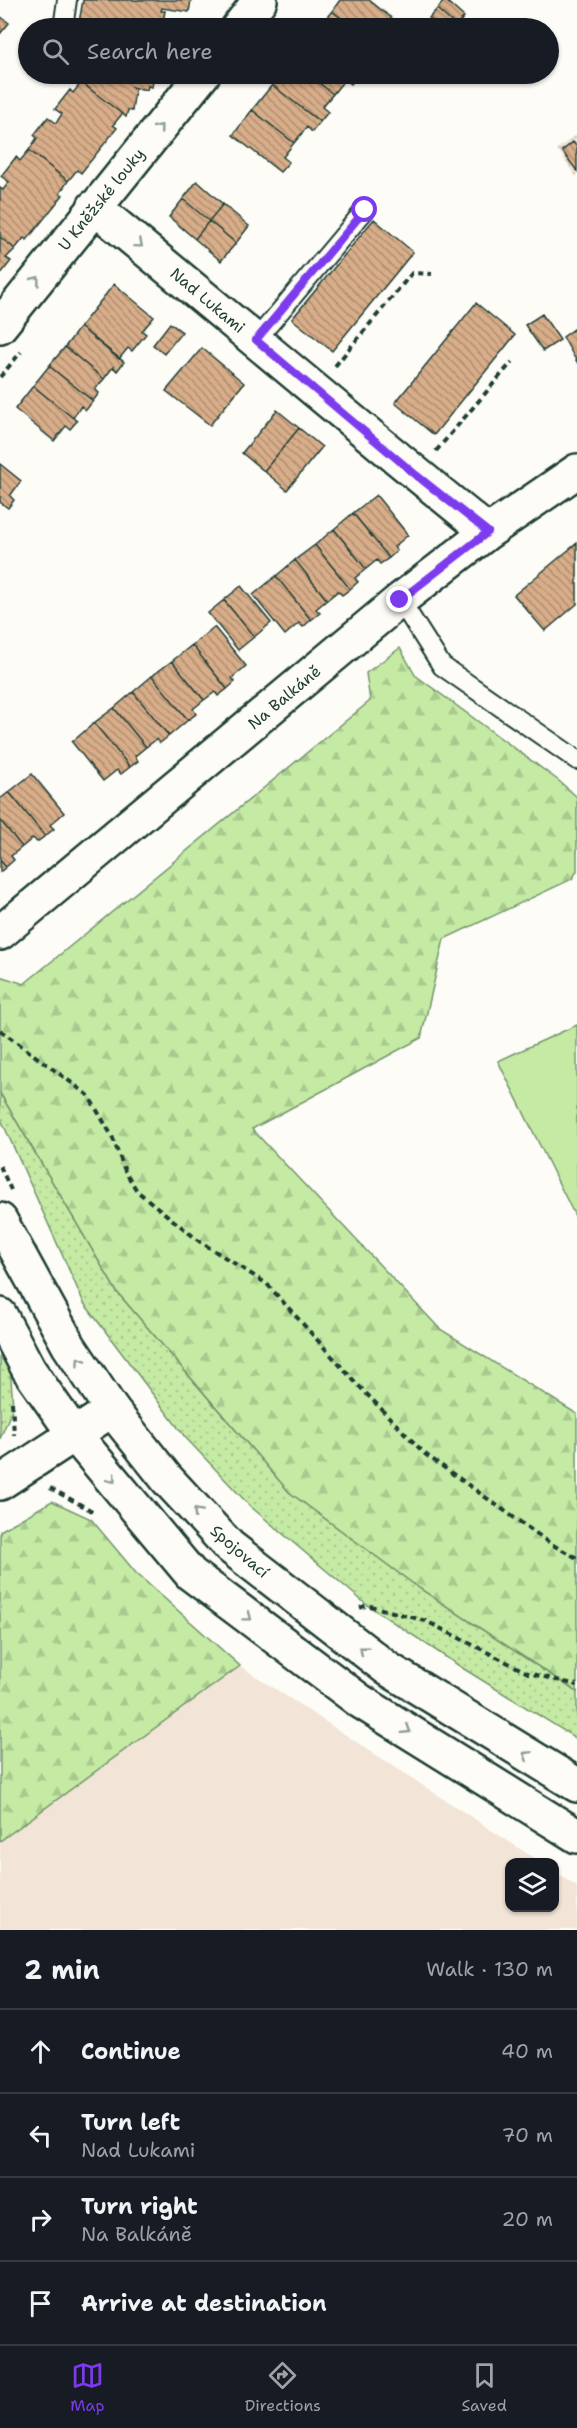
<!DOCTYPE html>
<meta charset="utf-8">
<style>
body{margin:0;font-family:"Shantell Sans",sans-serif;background:#20242c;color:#f1f3f6}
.controls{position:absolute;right:18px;bottom:18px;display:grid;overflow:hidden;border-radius:12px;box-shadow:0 2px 4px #0004}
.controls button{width:54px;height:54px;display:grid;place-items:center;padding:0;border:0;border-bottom:2px solid #363941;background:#171b24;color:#f1f3f6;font:30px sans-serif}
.stop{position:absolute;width:18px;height:18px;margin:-14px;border:4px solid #7c3aed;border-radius:50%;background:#fff}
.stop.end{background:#7c3aed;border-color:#fff;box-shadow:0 2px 6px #0008}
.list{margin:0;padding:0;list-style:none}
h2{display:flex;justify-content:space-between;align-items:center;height:78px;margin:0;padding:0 24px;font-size:26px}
h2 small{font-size:20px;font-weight:400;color:#9ea1a6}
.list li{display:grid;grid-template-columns:39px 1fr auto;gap:18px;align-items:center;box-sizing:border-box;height:84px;padding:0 24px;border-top:2px solid #363941}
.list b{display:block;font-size:22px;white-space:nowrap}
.list p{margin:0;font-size:20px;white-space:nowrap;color:#9ea1a6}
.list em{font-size:20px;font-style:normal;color:#9ea1a6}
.icon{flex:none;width:33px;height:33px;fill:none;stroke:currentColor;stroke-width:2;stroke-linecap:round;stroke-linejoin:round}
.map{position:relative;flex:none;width:577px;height:1930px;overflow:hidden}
.search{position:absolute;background:#171b24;box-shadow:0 2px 4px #0004;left:18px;right:18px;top:18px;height:66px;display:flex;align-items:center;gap:15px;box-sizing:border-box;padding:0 21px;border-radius:33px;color:#9ea1a6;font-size:22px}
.sheet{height:414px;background:#171b24}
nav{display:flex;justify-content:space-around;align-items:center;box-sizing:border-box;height:84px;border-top:2px solid #363941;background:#171b24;font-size:16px;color:#9ea1a6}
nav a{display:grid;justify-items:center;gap:3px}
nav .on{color:#7c3aed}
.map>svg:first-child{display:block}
.built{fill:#f2e4d6}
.industrial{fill:url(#industrial-grid)}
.grass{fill:url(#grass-dots);stroke:#72946c;stroke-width:1.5}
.forest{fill:url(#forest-firs);stroke:#72946c;stroke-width:1.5}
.pitch{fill:#c5eaa4;stroke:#72946c;stroke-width:1.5}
.building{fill:url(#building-back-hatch);stroke:#1f3d34;stroke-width:1.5}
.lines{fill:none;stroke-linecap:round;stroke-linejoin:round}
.service-casing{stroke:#1f3d34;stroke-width:22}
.minor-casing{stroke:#1f3d34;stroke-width:38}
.primary-casing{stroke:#1f3d34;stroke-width:38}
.path{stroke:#1f3d34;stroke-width:4;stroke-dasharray:6 4.5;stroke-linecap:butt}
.service{stroke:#fdfcf7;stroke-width:18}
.minor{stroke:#fdfcf7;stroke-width:33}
.primary{stroke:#fdfcf7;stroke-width:33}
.oneway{stroke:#8e9c96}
.route{stroke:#7c3aed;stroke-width:8}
.labels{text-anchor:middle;stroke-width:6;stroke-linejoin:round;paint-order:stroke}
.street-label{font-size:16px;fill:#1f3d34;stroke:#fdfcf7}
</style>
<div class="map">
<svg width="577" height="1930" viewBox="0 0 577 1930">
<defs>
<pattern id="industrial-grid" width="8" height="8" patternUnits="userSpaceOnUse" patternTransform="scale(1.5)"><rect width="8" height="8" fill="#f2e4d6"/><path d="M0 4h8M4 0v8" fill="none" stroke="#cfc4b8"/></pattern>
<pattern id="grass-dots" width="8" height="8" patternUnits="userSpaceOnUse" patternTransform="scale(1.5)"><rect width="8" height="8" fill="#c5eaa4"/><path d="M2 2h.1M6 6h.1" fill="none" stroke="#a9ca8e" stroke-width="1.8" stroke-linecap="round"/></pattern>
<pattern id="forest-firs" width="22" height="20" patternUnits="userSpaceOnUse" patternTransform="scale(1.5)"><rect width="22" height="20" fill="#c5eaa4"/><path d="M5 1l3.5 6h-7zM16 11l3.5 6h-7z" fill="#a9ca8e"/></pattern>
<pattern id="building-back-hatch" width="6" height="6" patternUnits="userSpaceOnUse" patternTransform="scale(1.5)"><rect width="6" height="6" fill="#d8ad89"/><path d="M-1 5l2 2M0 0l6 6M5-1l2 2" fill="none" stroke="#af8e71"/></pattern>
</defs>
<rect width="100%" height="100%" fill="#fdfcf7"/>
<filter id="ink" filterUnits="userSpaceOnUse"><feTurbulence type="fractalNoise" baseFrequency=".0167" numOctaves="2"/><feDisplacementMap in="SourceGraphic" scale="12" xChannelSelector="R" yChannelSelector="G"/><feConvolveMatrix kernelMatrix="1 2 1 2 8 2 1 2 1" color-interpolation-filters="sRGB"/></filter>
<g filter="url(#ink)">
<path class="built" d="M240,1666l300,196h-30v46h44l1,-36 22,15v43h-577v-89z"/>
<path class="industrial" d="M577,134v44l-20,-29z"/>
<path class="grass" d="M0,1093l117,199 172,200 130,96 158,104v47l-113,-70 -97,-64 -117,-99 -65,-69 -101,-134 -84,-186z
M0,1349l10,16 3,42 -13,32z"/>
<path class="forest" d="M400,648l15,27 144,106 18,16v74l-5,8 -128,60 -23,99 -169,91 188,200 137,85v278l-158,-104 -130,-96 -172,-200 -117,-199v-117l24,8 346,-283 -4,-28z
M52,1501l39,18 45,54 104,93 -240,175v-310z"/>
<path class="pitch" d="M577,1025v195l-79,-159z"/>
<path class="building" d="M83,0h108l-2,12 -27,-4 -1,3h4l-3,17h-84z
M340,0h29l30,24 -4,4h-41l-22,-17z
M445,0l19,17 -8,9 -19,-17z
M437,9l19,17 -2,2h-14l-11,-10z
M332,11l22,17h-36z
M0,16l9,7 -9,11z
M69,74h2l51,40 -9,11 4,3 -36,45 -4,-3 -9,11 -39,-31 8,-12 -3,-3 14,-18 8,6 6,-9 -7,-5 15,-19 3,3 8,-10z
M71,74h83l-2,13 -4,-1 -1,4 -16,-3 4,2 -3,22 -4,-1 -2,7z
M281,74h27l25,20 -11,13 6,5 -8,10 -48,-37z
M308,74h51l-8,10 -6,-5 -12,15z
M272,85l48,37 -8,10 -5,-5 -13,16 -42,-33z
M252,110l42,33 -11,14 6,5 -9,10 -47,-37z
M573,142l4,5v24l-15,-20z
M29,150l39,31 -8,12 3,2 -36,45 -3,-2 -9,11 -15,-12v-49l3,2 6,-8 -8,-6 15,-19 4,4z
M197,181l26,23 -14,17 -26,-22z
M183,199l26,22 -14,18 -26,-22z
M223,204l26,22 -13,17 -27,-22z
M374,219l39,33 -81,99 -40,-32z
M209,221l27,22 -15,18 -26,-22z
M0,237l15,12 -9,9 5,3 -11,14z
M114,284l40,33 -12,14 4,3 -14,17 -4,-3 -9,11 -39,-32z
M476,303l39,32 -81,100 -39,-32z
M542,314l18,26 -17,11 -18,-26z
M170,323l12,9 -18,22 -11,-9z
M80,327l44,35 -7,9 -4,-4 -9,12 -39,-32z
M577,327v35l-14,-25z
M65,347l39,32 -9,10 4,4 -6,8 -44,-35z
M202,348l42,35 -34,42 -44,-34z
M49,366l44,35 -7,9 -5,-4 -8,12 -40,-32z
M33,386l44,35 -7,8 -4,-3 -12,15 -39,-32z
M277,410l22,18 -35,43 -22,-18z
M299,428l23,19 -35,43 -23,-19z
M0,464l21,17 -11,15 4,4 -6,8 -8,-6z
M376,495l32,40 -14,12 3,4 -8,7 -36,-45z
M353,513l36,45 -9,6 -3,-4 -11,9 -32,-40z
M334,529l32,40 -11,9 3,4 -8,7 -35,-44z
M577,543v61l-32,27 -31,-36z
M315,545l35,44 -8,6 -4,-4 -11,9 -32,-40z
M295,560l32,40 -11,9 4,4 -9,7 -35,-44z
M276,576l35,44 -8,7 -4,-4 -14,12 -32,-40z
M241,586l30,37 -17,14 -30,-37z
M224,600l30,37 -16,13 -30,-37z
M214,627l32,39 -14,12 3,4 -8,7 -35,-44z
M192,645l35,44 -9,7 -3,-4 -11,8 -32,-39z
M172,661l32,39 -11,9 3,5 -8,6 -36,-44z
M152,676l36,44 -19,16 -36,-44z
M133,692l36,44 -9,7 -3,-4 -11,8 -32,-39z
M114,708l32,39 -11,9 3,5 -8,6 -36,-44z
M94,723l36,44 -9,7 -4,-4 -14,11 -31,-39z
M32,774l32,39 -14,12 4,4 -9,7 -36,-44z
M9,792l36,44 -8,6 -4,-4 -11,9 -22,-27v-21z
M0,820l22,27 -11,9 3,4 -8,7 -6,-7z
M0,860l6,7 -6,5z"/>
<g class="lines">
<defs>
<path id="service" d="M63,28l4,-28
M256,340l109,-130
M400,600l42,66 135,94"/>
<path id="minor" d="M238,28l22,-28
M94,207c132,108 261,218 394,325
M0,326l203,-252
M0,933l400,-333 88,-68 89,-61
M0,1483l112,-73"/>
<path id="primary" d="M0,1220l69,126 43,64 55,69 62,67 159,123 189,116
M0,1315l29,55 45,64 117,140 169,127 217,135"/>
</defs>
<use href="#service" class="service-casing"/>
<use href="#minor" class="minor-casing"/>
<use href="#primary" class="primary-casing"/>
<path class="path" d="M335,366l77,-93 20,1
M0,377l21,-25
M436,451l76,-89
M0,1030l88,65 24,41 13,35 12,20 62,50 68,43 89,99 69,71 126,90 26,14
M0,1166l11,24
M12,1402l2,33
M50,1488l46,25
M360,1608l7,-3 59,16 102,52 49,12"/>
<use href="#service" class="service"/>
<use href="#minor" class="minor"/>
<use href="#primary" class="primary"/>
</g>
<defs><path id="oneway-chevron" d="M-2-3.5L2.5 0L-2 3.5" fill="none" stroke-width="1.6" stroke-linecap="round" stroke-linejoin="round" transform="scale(1.5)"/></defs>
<g class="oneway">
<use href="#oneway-chevron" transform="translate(159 128) rotate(-51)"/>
<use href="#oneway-chevron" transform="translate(139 244) rotate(40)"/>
<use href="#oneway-chevron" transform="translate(36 280) rotate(-52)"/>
<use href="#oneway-chevron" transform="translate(80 1361) rotate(-124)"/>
<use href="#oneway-chevron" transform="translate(112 1479) rotate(50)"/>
<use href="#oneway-chevron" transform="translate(197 1512) rotate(-133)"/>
<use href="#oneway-chevron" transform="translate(248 1617) rotate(37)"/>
<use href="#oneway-chevron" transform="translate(363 1650) rotate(-142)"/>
<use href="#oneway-chevron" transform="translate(407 1730) rotate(32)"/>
<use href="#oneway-chevron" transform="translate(527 1755) rotate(-148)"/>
</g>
</g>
<g class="lines" filter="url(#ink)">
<path class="route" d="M365,210l-109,130 160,135 72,57 -88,68"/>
</g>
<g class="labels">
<g class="street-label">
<text transform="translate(101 199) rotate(-51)" y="6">U Kněžské louky</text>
<text transform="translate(208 300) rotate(40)" y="6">Nad Lukami</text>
<text transform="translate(284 697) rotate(-40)" y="6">Na Balkáně</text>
<text transform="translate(240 1551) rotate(41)" y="6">Spojovací</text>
</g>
</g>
</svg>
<div class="controls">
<button><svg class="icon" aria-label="layers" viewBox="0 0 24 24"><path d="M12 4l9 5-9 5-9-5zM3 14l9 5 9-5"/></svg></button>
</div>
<div class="stop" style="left:365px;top:210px"></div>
<div class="stop end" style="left:400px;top:600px"></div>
<div class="search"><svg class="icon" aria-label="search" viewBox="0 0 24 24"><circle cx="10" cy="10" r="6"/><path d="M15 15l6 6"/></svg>Search here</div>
</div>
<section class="sheet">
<h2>2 min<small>Walk · 130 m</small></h2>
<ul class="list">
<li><svg class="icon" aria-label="ahead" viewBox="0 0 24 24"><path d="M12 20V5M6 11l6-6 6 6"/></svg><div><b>Continue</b></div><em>40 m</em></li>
<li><svg class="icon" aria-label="left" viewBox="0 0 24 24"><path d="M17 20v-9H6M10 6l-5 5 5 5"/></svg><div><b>Turn left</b><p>Nad Lukami</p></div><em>70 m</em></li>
<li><svg class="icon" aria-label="right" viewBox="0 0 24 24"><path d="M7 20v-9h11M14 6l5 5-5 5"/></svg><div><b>Turn right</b><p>Na Balkáně</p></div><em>20 m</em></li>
<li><svg class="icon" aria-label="arrive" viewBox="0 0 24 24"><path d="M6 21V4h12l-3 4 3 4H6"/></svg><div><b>Arrive at destination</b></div></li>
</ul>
</section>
<nav>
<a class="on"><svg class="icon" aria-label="map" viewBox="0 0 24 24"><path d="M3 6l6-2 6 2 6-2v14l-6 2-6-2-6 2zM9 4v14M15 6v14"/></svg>Map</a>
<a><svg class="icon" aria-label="directions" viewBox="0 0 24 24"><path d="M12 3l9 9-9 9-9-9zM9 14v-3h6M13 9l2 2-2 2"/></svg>Directions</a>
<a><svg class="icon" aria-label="saved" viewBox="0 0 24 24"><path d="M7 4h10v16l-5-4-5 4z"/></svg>Saved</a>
</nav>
